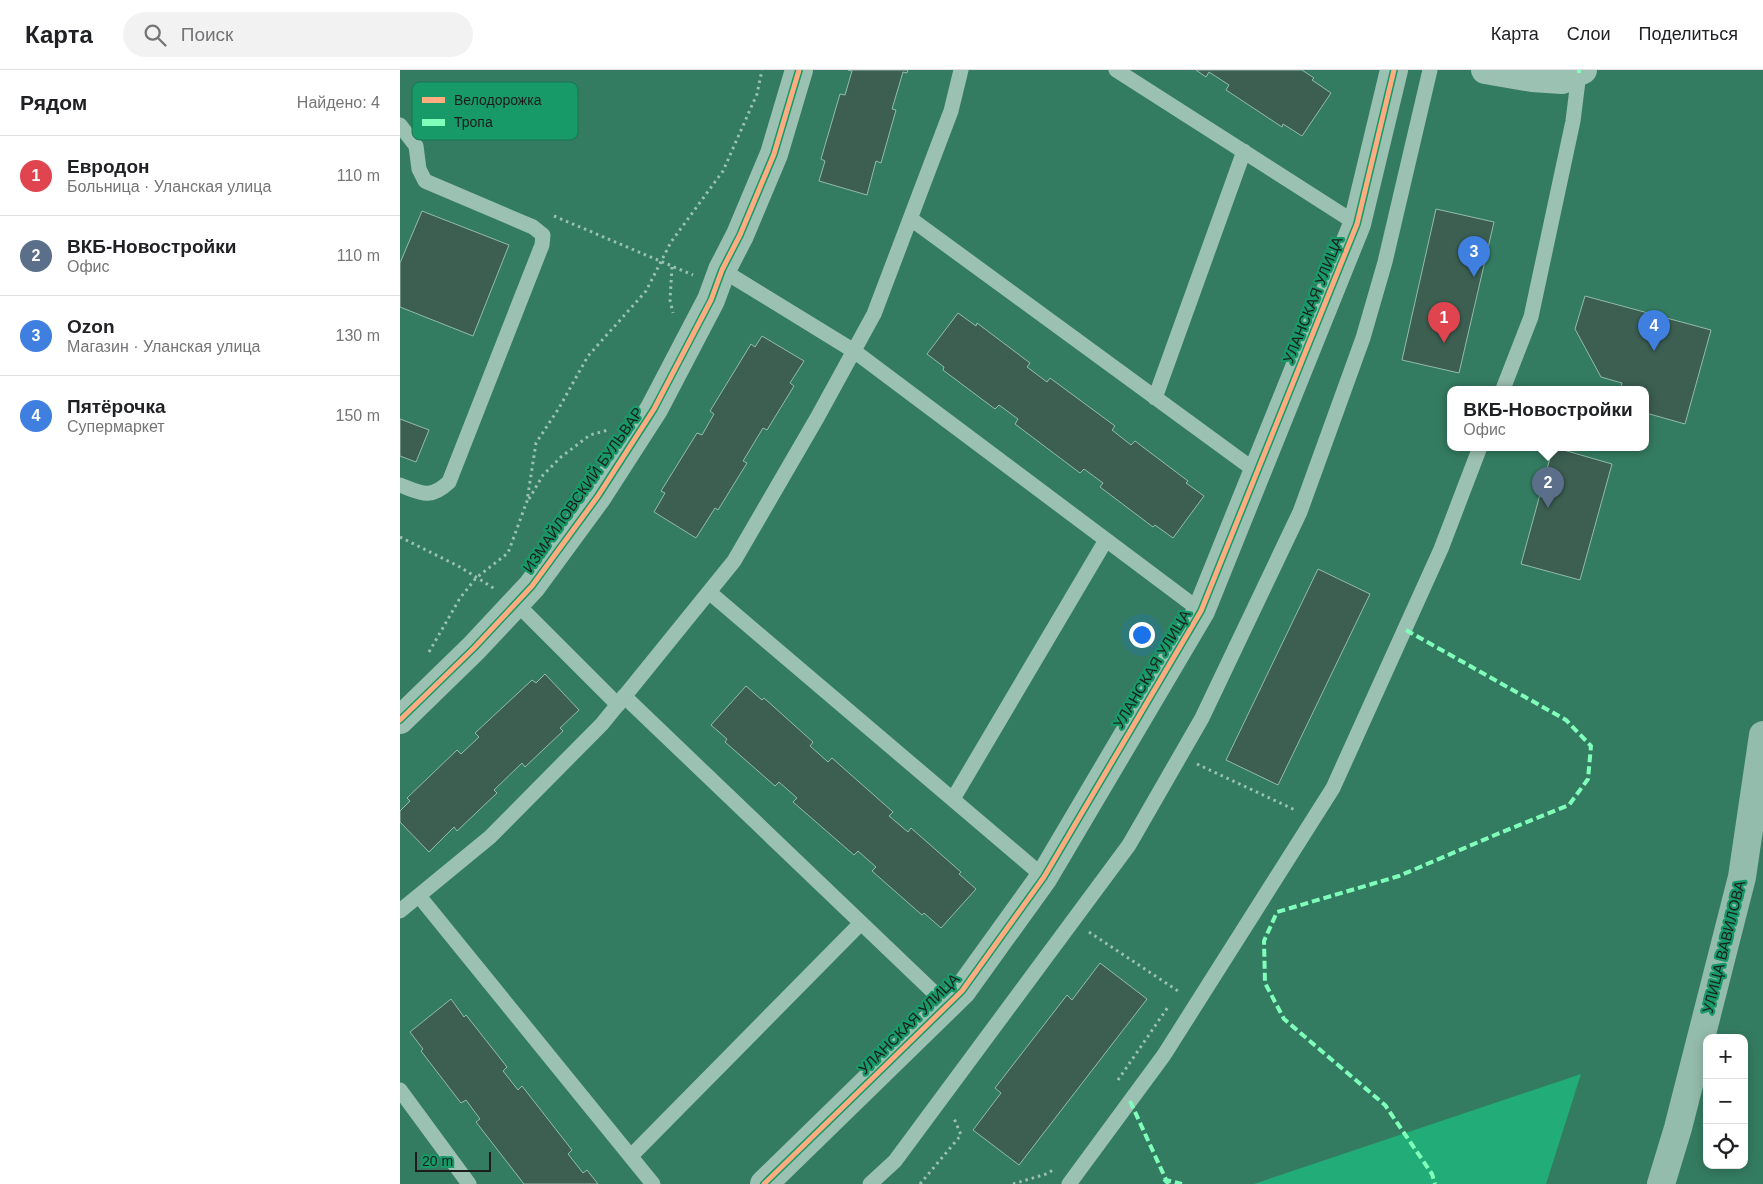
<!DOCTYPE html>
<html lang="ru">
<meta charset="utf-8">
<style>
body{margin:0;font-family:Arial,sans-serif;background:#f2f2f2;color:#202124}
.controls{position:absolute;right:15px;bottom:15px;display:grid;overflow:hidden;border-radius:10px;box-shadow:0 2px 12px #0003}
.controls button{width:45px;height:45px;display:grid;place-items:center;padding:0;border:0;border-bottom:1px solid #e0e0e0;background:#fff;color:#202124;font:25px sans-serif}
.scale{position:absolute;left:15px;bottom:12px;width:76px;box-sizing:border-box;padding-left:5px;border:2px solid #1d1d1d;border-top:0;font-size:14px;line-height:18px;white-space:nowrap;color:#1d1d1d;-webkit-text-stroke:4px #179968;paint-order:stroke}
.you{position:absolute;left:741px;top:564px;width:18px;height:18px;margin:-12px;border:4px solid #fff;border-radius:50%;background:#1a73e8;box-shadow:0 0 0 8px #1a73e833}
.badge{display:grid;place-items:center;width:32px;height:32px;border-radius:50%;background:#2563eb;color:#fff;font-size:16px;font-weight:700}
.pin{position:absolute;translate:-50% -41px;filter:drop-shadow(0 1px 2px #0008)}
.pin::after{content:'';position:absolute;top:26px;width:18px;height:15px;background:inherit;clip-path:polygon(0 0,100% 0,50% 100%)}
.popup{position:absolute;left:1047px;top:316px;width:202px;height:65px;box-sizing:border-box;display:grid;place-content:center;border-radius:10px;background:#fff;filter:drop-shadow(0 1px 4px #0005);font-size:16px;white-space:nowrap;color:#757577}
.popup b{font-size:19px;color:#202124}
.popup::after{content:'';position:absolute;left:50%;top:100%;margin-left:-10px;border:10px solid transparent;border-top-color:#fff}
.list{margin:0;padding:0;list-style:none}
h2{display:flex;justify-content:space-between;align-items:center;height:65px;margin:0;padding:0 20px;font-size:21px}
h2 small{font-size:16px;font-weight:400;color:#757577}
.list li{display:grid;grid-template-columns:32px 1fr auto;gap:15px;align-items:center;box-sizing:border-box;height:80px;padding:0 20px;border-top:1px solid #e0e0e0}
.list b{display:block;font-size:19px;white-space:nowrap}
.list p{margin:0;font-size:16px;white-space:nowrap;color:#757577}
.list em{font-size:16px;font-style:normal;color:#757577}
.icon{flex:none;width:28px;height:28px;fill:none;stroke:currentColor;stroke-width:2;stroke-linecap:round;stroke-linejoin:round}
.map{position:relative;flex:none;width:1363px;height:1114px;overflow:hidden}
header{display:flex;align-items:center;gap:30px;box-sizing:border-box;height:70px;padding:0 25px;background:#fff;border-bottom:1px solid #e0e0e0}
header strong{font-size:24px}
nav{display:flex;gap:28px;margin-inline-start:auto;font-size:18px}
.search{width:350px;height:45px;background:#f2f2f2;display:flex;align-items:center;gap:12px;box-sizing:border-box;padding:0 18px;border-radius:28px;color:#757577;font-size:19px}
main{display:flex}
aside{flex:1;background:#fff}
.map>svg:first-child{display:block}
.green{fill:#22ac77}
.building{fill:#3c5f52;stroke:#93bbac}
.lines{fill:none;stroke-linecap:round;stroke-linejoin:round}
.path{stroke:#9bc1b2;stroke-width:3;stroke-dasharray:2.5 4;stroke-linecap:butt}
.lane{stroke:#9bc1b2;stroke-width:15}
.street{stroke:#9bc1b2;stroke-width:28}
.secondary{stroke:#94bcad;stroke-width:28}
.quiet{stroke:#80ffba;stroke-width:4;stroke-dasharray:8 4;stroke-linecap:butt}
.cycleway-casing{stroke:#179968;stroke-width:8}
.cycleway{stroke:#ffac80;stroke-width:5}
.labels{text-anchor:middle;stroke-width:4.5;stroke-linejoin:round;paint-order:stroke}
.street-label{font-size:15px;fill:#1d1d1d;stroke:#179968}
.key{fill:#179968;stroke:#197452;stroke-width:1}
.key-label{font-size:14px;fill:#1d1d1d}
</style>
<header>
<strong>Карта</strong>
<div class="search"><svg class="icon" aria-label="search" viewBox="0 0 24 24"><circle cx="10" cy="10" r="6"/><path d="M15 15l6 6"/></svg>Поиск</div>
<nav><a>Карта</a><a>Слои</a><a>Поделиться</a></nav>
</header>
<main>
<aside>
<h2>Рядом<small>Найдено: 4</small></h2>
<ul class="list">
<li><span class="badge" style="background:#e0444e">1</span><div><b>Евродон</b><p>Больница · Уланская улица</p></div><em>110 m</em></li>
<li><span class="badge" style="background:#5c6f8a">2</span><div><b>ВКБ-Новостройки</b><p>Офис</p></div><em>110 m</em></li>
<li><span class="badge" style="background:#3f7fe0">3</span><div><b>Ozon</b><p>Магазин · Уланская улица</p></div><em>130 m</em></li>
<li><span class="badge" style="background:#3f7fe0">4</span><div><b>Пятёрочка</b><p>Супермаркет</p></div><em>150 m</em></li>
</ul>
</aside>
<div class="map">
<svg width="1363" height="1114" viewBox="0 0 1363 1114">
<rect width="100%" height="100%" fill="#347c61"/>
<path class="green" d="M1181,1004l-35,110h-292z"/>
<path class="building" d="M448,0h60l-1,3 -4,-1 -11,37 4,1 -15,53 -5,-2 -9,34 -48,-14 6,-20 -4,-2 19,-65 5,1 7,-24z
M796,0h106l12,8 -2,2 19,13 -29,43 -19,-12 -1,3 -56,-37 3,-5 -20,-13 -3,5z
M1036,139l58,13 -35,151 -57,-13z
M22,141l87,34 -36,91 -73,-29v-44z
M1185,226l126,34 -26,94 -39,-11v-24h-25l1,-6 -21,-6 -26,-48z
M558,243l18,13 1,-3 53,40 -3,4 20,15 3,-4 65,48 -3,4 19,15 4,-4 53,40 -2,2 18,13 -31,42 -18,-13 -2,2 -53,-40 3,-4 -19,-14 -4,4 -65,-49 3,-5 -19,-14 -4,4 -52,-39 1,-3 -17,-13z
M362,266l42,25 -14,22 4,3 -27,44 -4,-2 -20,33 4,2 -29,47 -3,-2 -19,30 -42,-26 11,-19 -4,-2 36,-58 5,2 12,-21 -4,-3 41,-67 4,3z
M0,349l29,11 -13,32 -16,-6z
M1153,377l59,17 -32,116 -59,-16z
M918,499l52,25 -92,191 -52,-25z
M145,604l34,36 -19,18 3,3 -38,36 -3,-4 -28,27 3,3 -40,38 -3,-4 -25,25 -29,-30v-11l10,-10 -3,-3 50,-48 4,4 18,-17 -4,-4 57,-53 4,3z
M346,616l16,14 2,-2 49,44 -3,4 18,16 4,-4 61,54 -4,4 19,16 3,-4 50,44 -2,2 17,15 -35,39 -17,-15 -2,2 -50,-44 4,-4 -18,-16 -4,4 -61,-53 4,-4 -18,-16 -4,4 -50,-44 2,-3 -16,-14z
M700,893l47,36 -128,166 -46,-35 28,-37 -6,-5 72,-93 5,5z
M51,929l13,18 2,-2 41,52 -4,4 15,19 4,-4 50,64 -4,4 15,19 4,-3 11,14h-74l-48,-62 4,-3 -14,-19 -5,3 -40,-52 2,-2 -13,-17z"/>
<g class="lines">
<path class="path" d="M154,146l139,59
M272,197l-2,33 3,13
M129,429l14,-24 18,-18 29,-22 18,-5
M0,467l60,30 35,22
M29,582l31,-54 16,-20 32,-25 19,-52 9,-58 23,-35 29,-52 58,-65 25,-49 52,-71 34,-77 5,-24
M797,694l98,46
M689,862l89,59
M718,1010l50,-73
M520,1114l41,-49 -8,-19
M613,1114l33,-10 7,-4"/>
<path class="lane" d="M716,0l241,154
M0,55l16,21 3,23 6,12 108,46 10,8 -1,10 -93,237c-19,18 -28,11 -49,3
M511,149l346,253
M322,200l132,81 347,260
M1103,319l28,-72 42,-196 6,-48
M755,328l89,-247
M309,522l335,285
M116,533l102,102
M224,626l323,309
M553,729l153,-259
M19,826l234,288
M0,841l90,-74 112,-113 132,-163 83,-143 57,-104 77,-203 10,-41
M0,1020l69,94
M231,1086l230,-233
M470,1114l25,-23 234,-316 73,-127 98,-206 63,-174 22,-76 45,-192
M669,1114l95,-129 169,-267 108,-239 39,-102"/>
<path class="street" d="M1085,0l47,8 30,2 21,-10
M0,650l74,-72 58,-62 66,-90 56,-87 57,-109 11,-30 18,-35 34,-81 25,-84
M364,1114l198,-193 82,-114 157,-266 156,-387 37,-154"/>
<path class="secondary" d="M1261,1114l17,-56 64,-251 21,-142"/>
<path class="quiet" d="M1179,3v-3
M1006,560l160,90 25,26 -3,33 -19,26 -67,27 -103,44 -122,36 -13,29 1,42 19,36 101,86 47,69 3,10
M730,1031l38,83
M764,1112l2,-2 16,4"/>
<defs>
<path id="cycleway" d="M0,650l74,-72 58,-62 66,-90 56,-87 57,-109 11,-30 18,-35 34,-81 25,-84
M364,1114l198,-193 82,-114 157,-266 156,-387 37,-154"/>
</defs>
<use href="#cycleway" class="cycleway-casing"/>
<use href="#cycleway" class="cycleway"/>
</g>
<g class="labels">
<g class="street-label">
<text transform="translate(913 230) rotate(-68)" y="5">УЛАНСКАЯ УЛИЦА</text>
<text transform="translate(183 420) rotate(-55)" y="5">ИЗМАЙЛОВСКИЙ БУЛЬВАР</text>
<text transform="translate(752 599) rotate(-59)" y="5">УЛАНСКАЯ УЛИЦА</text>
<text transform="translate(1324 877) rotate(-76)" y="5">УЛИЦА ВАВИЛОВА</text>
<text transform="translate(509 954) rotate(-45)" y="5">УЛАНСКАЯ УЛИЦА</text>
</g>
</g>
<rect x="12" y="12" width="166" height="58" rx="8" class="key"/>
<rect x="22" y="27" width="23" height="6" fill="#ffac80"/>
<rect x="22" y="49" width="23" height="7" fill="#80ffba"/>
<g class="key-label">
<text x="54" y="35">Велодорожка</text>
<text x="54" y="57">Тропа</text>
</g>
</svg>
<div class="controls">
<button>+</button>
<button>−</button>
<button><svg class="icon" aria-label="locate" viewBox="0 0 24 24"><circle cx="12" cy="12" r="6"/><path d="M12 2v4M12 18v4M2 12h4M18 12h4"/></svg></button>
</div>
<div class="scale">20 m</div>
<div class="you"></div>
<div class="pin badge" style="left:1044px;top:273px;background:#e0444e">1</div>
<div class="pin badge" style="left:1148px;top:438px;background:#5c6f8a">2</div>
<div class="popup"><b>ВКБ-Новостройки</b>Офис</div>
<div class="pin badge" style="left:1074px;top:207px;background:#3f7fe0">3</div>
<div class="pin badge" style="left:1254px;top:281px;background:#3f7fe0">4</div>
</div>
</main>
